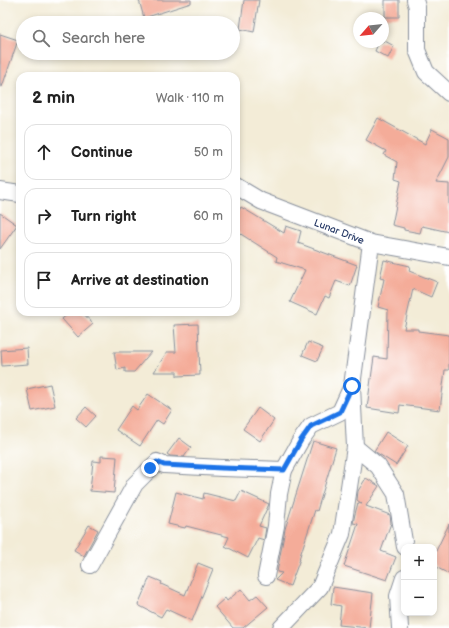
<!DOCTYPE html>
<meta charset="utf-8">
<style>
body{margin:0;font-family:"Balsamiq Sans",sans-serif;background:#f6f6f6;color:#222}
.controls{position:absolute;right:12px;bottom:12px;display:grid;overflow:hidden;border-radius:8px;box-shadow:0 2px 6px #0003}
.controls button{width:36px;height:36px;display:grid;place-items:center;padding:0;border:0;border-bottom:1px solid #e0e0e0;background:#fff;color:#222;font:20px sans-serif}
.compass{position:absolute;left:353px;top:12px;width:36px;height:36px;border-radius:50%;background:#fff;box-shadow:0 2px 6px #0003;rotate:242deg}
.stop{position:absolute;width:12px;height:12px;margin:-9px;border:3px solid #1a73e8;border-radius:50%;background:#fff}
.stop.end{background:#1a73e8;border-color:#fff;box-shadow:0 1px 4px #0008}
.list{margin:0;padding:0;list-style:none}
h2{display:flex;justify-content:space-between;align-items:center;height:52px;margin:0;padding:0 16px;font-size:17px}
h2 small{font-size:13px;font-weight:400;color:#767676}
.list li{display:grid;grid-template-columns:26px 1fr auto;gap:12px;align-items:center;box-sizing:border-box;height:56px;margin:0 8px 8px;padding:0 8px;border:1px solid #e0e0e0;border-radius:12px}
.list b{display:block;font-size:15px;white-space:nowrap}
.list em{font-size:13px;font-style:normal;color:#767676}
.icon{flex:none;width:22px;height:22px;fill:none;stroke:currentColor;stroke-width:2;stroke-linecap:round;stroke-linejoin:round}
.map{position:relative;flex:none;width:449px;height:628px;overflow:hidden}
.search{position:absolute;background:#fff;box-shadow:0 2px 6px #0003;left:16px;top:16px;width:224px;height:44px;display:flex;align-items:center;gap:10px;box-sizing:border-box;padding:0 14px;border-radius:22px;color:#767676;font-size:15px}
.panel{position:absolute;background:#fff;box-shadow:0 2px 6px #0003;left:16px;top:72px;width:224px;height:244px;border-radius:12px}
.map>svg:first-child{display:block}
.building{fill:#f4ac99}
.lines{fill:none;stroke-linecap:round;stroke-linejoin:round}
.street-casing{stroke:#878e9a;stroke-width:18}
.street{stroke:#fff;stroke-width:16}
.route{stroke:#1a73e8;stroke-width:5}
.labels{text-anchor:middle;stroke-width:3.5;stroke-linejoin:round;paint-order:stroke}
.street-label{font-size:10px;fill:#1b2f5e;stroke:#fff}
</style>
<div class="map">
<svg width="449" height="628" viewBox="0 0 449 628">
<rect width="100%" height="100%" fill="#fff"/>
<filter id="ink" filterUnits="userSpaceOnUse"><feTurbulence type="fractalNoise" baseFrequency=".025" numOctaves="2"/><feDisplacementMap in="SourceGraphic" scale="8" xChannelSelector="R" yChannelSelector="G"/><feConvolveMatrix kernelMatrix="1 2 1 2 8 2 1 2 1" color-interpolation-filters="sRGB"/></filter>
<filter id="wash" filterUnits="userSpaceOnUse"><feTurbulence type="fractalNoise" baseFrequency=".012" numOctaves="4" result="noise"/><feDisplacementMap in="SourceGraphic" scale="16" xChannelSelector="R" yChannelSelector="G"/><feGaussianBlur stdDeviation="0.9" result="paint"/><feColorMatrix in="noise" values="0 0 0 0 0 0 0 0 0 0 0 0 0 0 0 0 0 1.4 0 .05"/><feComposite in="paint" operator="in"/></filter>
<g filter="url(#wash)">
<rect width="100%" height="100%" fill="#f3ecd7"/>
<g id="blocks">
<path class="building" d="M139,0h52v3l-47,15z
M244,0h15l-5,32 -14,-3z
M385,0h14v17h-14z
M0,34l18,6 -16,47 -2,-1z
M383,40l11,6 -6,12 -13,-7 4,-9h4z
M378,118l47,26 7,-15 17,9v19l-13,26 13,1v48l-27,-6 -2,7 -16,-3v-2l-12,-3 9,-44 -6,-2 2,-17 -13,-7 2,-4 -20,-11z
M241,207l43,26 2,-7 15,5 -3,12 59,22 -7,21 -14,-5 -7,17 -4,-2 -8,18 -27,-12 15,-32 -29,-9 1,-4 -41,-26v-15z
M0,213l17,12 -17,24z
M384,260l26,6 -1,5 28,11 -6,15 -18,-8 -9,40h14v2l31,4v35h-4l-5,40 -40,-5 -1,8 -32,-5 7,-51 13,2 1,-49 -10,-3 6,-28 -4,-1z
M70,312h12l11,12 -15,13 -16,-18z
M198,324l2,51 -23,1v-4h-23l13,-20h9l-2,-27z
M308,342l15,6 -6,13 -15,-6z
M27,348l1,16 -26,2 -1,-16z
M114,352h37l-17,20h-9v-4l-8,2z
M50,384l5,22 -23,5 -5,-22z
M148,394l24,16 -9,14 -6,-4 -17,26 -24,-16 16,-24 5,4z
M86,407l10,9 -10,11 -10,-9z
M258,408l16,12 -14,21 -17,-12z
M386,432l22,14 -12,19 -22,-14z
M179,438l12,9 -7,10 -14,-1 -3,-2z
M313,441l23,7 -19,63 -2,-1 -16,49h1l-10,27 -15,-6 7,-7 -5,-1 8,-43z
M101,456l16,1 -3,36 -24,-2 3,-30 8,1z
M366,478l13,8 -13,20 24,9 1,8 -10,28 15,6 -9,23 -43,-14 14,-42 -5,-1 2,-9 3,-11 4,1 -5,-4 1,-9z
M241,491l28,13 -10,22 7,2 -2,12 -6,-2 -10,20 -23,-12 4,-9 -43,-11 -1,2 -17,-4 8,-32 27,7 1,-6 32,8z
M449,524v50l-15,-8v-11z
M89,525l9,5 -14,26 -10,-6z
M198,563l15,6 -21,52 -26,-12 -5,8 -23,-12 12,-28 12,5 -1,2 24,11z
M333,587l40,6 -4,35 -30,-3 2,-19 -10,-2z
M241,589l9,11 7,-5 11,12 -25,21h-10l-18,-21 10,-9 2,3z"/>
</g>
</g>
<g filter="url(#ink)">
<use href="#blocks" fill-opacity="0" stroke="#878e9a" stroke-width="1"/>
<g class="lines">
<defs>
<g id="street">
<path d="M415,0l2,7v43l9,22 23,21"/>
<path id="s1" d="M236,186l25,15 110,42 78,14"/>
<path d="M0,191l20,3"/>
<path d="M355,447l23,19 18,28 9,53"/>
<path d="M90,565l45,-81 22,-22 7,3 58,3 62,2"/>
<path d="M266,576l10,-50 3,-32 5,-24 17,-30 10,-14 29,-14 10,-22"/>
<path d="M281,628l39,-41 22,-53 13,-87 -3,-61 19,-143"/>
<path d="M400,628l-2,-32 6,-18"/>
</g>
</defs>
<use href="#street" class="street-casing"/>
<use href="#street" class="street"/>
</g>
</g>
<g class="lines" filter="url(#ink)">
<path class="route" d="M150,468l7,-6 7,3 58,3 62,2 17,-30 10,-14 29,-14 12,-26"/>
</g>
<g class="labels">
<g class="street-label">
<text dy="4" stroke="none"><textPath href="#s1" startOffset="113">Lunar Drive</textPath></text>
</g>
</g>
</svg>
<div class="controls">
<button>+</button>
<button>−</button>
</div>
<svg class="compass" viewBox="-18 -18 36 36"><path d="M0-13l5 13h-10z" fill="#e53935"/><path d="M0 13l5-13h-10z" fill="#767676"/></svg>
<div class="stop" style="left:352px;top:386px"></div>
<div class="stop end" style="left:150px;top:468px"></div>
<div class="search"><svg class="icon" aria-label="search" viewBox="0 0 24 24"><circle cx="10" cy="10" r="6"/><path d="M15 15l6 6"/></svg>Search here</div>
<section class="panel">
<h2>2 min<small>Walk · 110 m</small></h2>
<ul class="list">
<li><svg class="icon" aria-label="ahead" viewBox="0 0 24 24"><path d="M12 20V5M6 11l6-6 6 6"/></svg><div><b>Continue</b></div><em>50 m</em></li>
<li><svg class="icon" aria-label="right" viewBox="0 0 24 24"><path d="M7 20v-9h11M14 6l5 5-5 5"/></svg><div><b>Turn right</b></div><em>60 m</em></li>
<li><svg class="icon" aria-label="arrive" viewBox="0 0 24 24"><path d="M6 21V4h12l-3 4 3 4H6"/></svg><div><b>Arrive at destination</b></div></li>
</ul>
</section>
</div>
